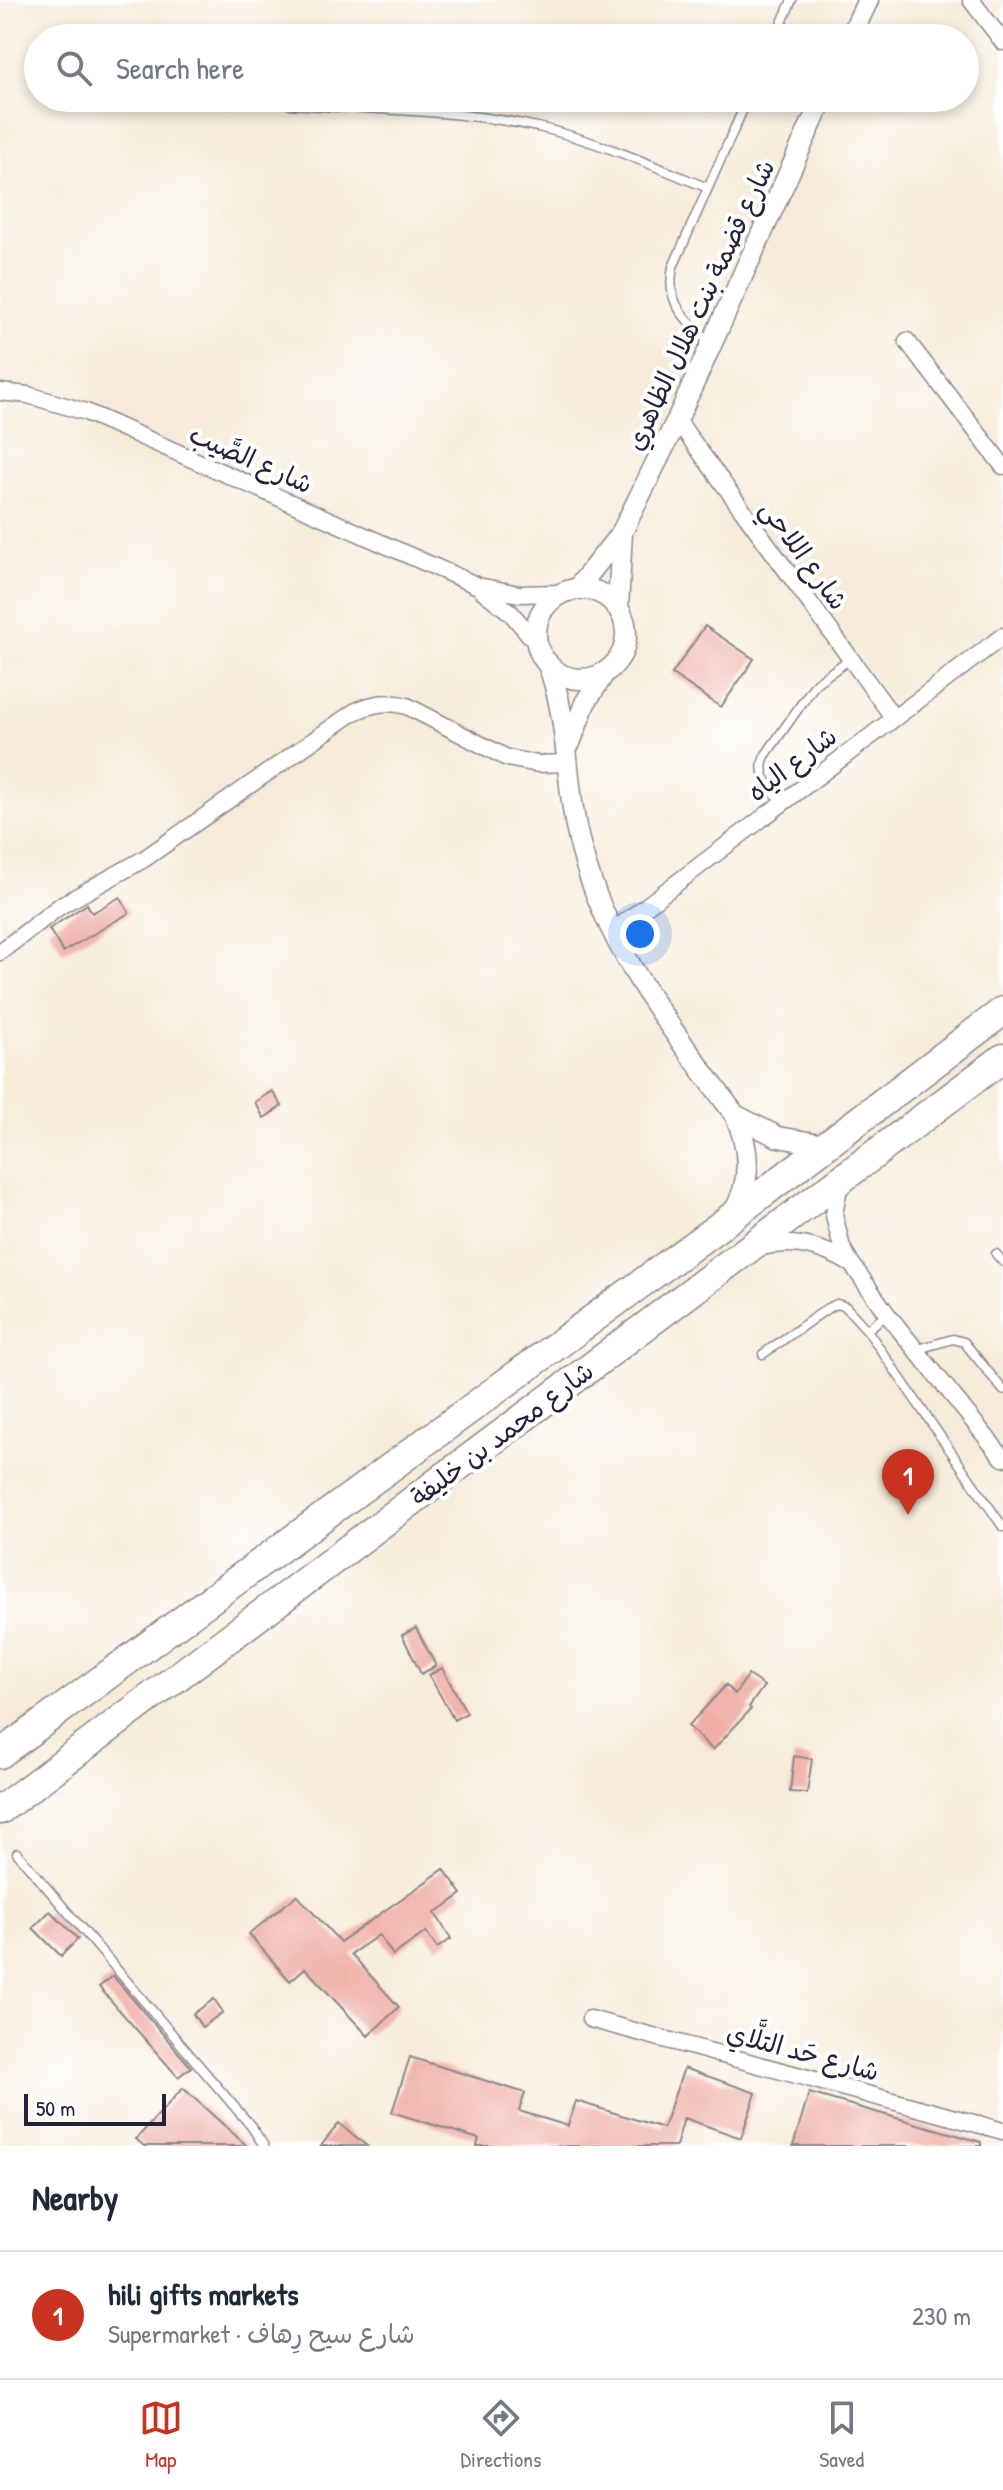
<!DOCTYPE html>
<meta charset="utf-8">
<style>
body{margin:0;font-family:"Patrick Hand","Playpen Sans Arabic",sans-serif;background:#f6f6f7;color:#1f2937}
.scale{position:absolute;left:24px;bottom:20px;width:142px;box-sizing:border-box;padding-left:8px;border:4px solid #22223b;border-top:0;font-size:22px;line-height:28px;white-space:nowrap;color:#22223b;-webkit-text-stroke:6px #fff;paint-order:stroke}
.you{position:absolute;left:640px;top:934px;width:28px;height:28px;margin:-20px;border:6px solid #fff;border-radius:50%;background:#1a73e8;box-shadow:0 0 0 12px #1a73e833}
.badge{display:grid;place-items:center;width:52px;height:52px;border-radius:50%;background:#c8321e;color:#fff;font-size:26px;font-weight:700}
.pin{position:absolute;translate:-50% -66px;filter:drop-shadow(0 2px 4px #0008)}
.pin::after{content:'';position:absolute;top:42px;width:28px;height:24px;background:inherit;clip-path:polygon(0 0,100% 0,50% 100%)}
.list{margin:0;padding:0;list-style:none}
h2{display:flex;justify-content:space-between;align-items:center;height:104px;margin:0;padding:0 32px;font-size:34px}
h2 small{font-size:26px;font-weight:400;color:#747a83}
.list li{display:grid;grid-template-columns:52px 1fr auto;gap:24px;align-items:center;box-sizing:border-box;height:128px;padding:0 32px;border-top:2px solid #e0e1e3}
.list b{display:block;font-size:30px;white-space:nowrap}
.list p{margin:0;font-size:26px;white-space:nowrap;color:#747a83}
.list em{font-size:26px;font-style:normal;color:#747a83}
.icon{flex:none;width:44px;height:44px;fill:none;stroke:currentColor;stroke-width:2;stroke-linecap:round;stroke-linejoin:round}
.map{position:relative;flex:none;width:1003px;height:2146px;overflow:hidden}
.search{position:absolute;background:#fff;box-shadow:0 4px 12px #0003;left:24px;right:24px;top:24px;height:88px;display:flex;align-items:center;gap:20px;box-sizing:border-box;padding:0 28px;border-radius:44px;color:#747a83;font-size:30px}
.sheet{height:232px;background:#fff}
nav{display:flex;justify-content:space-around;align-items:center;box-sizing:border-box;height:112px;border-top:2px solid #e0e1e3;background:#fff;font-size:22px;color:#747a83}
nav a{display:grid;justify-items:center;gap:4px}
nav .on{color:#c8321e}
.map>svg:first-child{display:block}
.building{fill:#efada5}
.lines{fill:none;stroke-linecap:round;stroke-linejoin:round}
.service-casing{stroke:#8c868a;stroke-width:11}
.minor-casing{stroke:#8c868a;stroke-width:19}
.tertiary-casing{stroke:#8c868a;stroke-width:23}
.trunk-casing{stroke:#8c868a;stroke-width:31}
.service{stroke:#fff;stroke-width:8}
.minor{stroke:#fff;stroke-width:16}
.tertiary{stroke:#fff;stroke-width:20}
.trunk{stroke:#fff;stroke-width:28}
.labels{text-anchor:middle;stroke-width:8;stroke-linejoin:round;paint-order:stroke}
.street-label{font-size:26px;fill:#22223b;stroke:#fff}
</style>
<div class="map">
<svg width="1003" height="2146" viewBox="0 0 1003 2146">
<rect width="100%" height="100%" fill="#fff"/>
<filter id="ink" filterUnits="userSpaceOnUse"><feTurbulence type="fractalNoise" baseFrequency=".0125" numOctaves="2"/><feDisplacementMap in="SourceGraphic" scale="16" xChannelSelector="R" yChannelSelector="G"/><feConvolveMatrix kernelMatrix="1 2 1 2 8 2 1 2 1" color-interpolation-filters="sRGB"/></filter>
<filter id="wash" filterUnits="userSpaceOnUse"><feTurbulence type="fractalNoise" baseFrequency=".006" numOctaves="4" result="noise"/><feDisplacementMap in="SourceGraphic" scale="32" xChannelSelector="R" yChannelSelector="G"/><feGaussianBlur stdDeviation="1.8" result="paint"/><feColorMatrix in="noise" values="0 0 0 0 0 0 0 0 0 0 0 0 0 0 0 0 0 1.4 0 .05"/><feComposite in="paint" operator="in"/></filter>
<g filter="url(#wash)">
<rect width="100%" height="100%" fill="#f6ebd8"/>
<g id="blocks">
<path class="building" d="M705,626l49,33 -33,48 -49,-33z
M120,897l9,16 -66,39 -14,-23 38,-25 5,9z
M272,1091l10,15 -18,12 -9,-16z
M416,1628l20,38 -15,8 -19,-39z
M442,1668l25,45 -13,7 -25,-45z
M748,1675l16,11 -15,21 2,2 -38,41 -25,-24 38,-41 9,9z
M794,1756l18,3 -5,34 -17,-1z
M444,1869l18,25 -27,19 16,26 -14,9 -11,-16 -33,23 -14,-20 -28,19 48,53 -31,29 -63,-68 -15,13 -41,-47 48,-39 43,47z
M50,1911l28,28 -17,17 -28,-28z
M113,1976l78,91 -13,10 -79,-90z
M214,1999l9,13 -21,15 -9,-13z
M410,2057l115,36 -6,18 49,15 8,-25 87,27 21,-60 72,25 -15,45 -57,-20 -8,28h-199l2,-7 -87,-27z
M183,2088l64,58h-103l-8,-7z
M809,2093l172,49v4h-188z
M339,2123l28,23h-46z"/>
</g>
</g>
<g filter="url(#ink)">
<use href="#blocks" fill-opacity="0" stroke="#8c868a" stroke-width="2"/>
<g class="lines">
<defs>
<path id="service" d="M775,38l17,-38
M288,104c84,6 172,5 254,24 58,14 112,38 166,60
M710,343c-24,-25 -45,-38 -37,-76l75,-169
M781,802c-10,-15 -25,-28 -16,-46l51,-73 34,-24
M996,1254l7,8
M867,1330l20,-16
M918,1349l35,-10 11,3 39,48
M763,1354l65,-46 9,-4 9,3 21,23 136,197
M17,1853l234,273 13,20"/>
<path id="minor" d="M971,0l32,42
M907,341l96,125
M0,392l28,3 58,17 392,174 41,8 43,-1
M677,420l216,297
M482,590l29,23 28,33
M612,932l391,-296
M0,952l60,-46 84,-47 210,-147c19,-9 32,-11 53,-6l100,52 31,6 30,-1
M840,1182l-6,33 8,33 9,15 36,51 116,144
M757,1248c33,-9 64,-2 92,15
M590,2019l413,112"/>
<path id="tertiary" d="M850,38l18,-38
M577,589l45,-57 55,-112 146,-322
M536 634a45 45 0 1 1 90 0a45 45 0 1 1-90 0Z
M618,608l4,-76
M547,662c24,60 17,124 34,186 27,104 92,182 154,267 15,33 17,67 -2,99
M570,743l15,-40 20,-31
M735,1115l43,22 48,8"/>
<path id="trunk" d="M0,1754l729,-535 274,-208
M0,1810l1003,-752"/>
</defs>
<use href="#service" class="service-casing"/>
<use href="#minor" class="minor-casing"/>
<use href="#tertiary" class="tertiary-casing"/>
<use href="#trunk" class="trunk-casing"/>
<use href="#service" class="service"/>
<use href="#minor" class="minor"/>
<use href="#tertiary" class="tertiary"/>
<use href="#trunk" class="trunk"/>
</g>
</g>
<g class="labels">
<g class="street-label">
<text transform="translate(700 305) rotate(-65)" y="9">شارع قضمة بنت هلال الظاهري</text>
<text transform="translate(251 459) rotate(24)" y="9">شارع الصَّيب</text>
<text transform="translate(804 555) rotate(54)" y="9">شارع اللاحي</text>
<text transform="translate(792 764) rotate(-37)" y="9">شارع الياه</text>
<text transform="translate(502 1434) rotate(-37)" y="9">شارع محمد بن خليفة</text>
<text transform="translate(803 2052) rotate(15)" y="9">شارع حَد التلَّاي</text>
</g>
</g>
</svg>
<div class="scale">50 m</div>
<div class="you"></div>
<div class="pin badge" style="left:908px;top:1515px">1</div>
<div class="search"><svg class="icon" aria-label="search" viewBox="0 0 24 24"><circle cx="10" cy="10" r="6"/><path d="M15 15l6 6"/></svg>Search here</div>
</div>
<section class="sheet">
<h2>Nearby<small></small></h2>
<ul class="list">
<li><span class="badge">1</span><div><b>hili gifts markets</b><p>Supermarket · شارع سيح رِهاف</p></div><em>230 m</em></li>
</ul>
</section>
<nav>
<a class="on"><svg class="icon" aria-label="map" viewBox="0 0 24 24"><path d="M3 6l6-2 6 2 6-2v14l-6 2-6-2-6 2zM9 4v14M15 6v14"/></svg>Map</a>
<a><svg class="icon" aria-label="directions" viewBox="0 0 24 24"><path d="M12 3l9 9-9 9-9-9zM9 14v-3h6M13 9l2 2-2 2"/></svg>Directions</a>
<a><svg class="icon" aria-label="saved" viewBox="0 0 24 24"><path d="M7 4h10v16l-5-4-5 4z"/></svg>Saved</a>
</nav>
